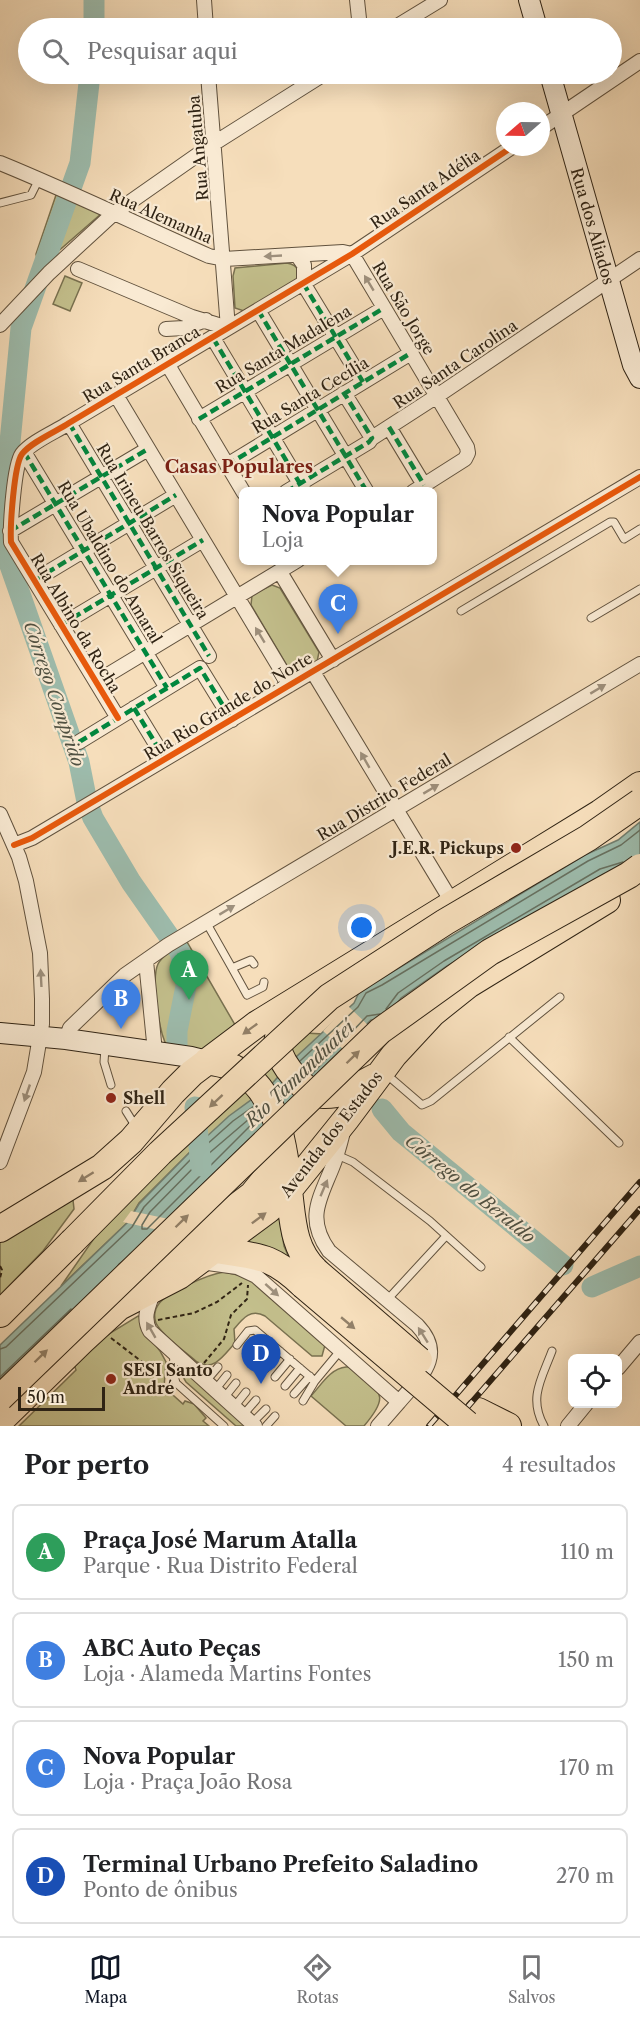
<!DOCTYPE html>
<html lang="pt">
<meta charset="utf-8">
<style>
body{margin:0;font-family:"Libre Caslon Text",serif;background:#f2f2f2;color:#202124}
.controls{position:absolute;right:18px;bottom:18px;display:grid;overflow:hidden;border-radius:9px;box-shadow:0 6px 24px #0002}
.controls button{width:54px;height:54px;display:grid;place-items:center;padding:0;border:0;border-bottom:2px solid #e0e0e0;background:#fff;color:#202124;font:30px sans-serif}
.compass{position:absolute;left:496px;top:102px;width:54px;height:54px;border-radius:50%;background:#fff;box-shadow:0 6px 24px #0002;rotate:250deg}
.scale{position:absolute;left:18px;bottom:15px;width:87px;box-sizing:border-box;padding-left:6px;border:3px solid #2f2314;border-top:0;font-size:16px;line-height:21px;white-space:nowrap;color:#2f2314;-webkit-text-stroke:4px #f9ead3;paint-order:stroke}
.you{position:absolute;left:362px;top:928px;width:21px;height:21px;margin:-15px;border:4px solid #fff;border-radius:50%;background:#1a73e8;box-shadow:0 0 0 9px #1a73e833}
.badge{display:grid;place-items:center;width:39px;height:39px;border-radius:50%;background:#111827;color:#fff;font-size:20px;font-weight:700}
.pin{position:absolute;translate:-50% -50px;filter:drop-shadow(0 2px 3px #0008)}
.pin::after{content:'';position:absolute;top:32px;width:21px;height:18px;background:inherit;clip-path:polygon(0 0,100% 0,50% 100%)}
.popup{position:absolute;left:239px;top:487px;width:198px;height:78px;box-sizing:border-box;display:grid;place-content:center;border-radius:9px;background:#fff;filter:drop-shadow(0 2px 4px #0005);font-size:20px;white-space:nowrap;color:#757577}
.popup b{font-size:22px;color:#202124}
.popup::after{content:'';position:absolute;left:50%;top:100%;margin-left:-12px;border:12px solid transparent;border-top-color:#fff}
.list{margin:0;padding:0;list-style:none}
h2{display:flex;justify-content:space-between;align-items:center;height:78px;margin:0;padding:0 24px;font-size:26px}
h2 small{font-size:20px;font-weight:400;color:#757577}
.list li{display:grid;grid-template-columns:39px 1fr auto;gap:18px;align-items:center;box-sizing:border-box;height:96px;margin:0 12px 12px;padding:0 12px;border:2px solid #e0e0e0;border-radius:9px}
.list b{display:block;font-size:22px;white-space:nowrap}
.list p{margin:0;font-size:20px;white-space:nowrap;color:#757577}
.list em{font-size:20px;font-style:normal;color:#757577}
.icon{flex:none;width:33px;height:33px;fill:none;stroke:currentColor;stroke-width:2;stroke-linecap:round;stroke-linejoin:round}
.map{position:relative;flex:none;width:640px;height:1426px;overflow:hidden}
.search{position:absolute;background:#fff;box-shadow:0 6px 24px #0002;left:18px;right:18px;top:18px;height:66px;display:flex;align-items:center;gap:15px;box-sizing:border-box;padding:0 21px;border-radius:33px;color:#757577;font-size:22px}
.sheet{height:510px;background:#fff}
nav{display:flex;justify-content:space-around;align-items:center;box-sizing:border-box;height:84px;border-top:2px solid #e0e0e0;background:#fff;font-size:16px;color:#757577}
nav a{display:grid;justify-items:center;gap:3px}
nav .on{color:#111827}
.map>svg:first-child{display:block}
.green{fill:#c3bf8c;stroke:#797150;stroke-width:1.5}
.water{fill:#9dbcad;stroke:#717f70;stroke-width:1.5}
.pier{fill:#f6debb}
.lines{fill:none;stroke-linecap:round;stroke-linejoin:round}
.shore{stroke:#667060;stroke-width:1.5}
.river{stroke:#9dbcad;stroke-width:21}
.lane-casing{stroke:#61523e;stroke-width:9}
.street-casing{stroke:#61523e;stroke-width:16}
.secondary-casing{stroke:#2f2314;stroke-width:22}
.highway-casing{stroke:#2f2314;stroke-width:28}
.path{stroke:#2f2314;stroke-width:2;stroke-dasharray:4.5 3;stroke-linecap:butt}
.lane{stroke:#f9ead3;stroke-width:7}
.street{stroke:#f9ead3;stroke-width:14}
.secondary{stroke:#f9ead3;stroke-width:20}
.highway{stroke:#f6debb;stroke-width:26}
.rail-casing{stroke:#2f2314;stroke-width:6}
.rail{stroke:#f9ead3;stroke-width:4;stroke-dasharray:11;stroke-linecap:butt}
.highway-bridge-casing{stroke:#2f2314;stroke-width:28;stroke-linecap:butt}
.highway-bridge{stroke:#f6debb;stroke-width:26}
.quiet{stroke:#00873e;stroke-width:4.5;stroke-dasharray:9 4.5;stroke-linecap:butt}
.cycleway-casing{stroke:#f9ead3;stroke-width:10}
.cycleway{stroke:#e8590c;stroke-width:6}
.oneway{fill:#9e907d}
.oneway2{fill:#928068}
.poi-dot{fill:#8f2418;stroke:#f9ead3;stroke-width:2}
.labels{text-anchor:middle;stroke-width:4.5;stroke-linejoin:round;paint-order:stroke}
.street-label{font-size:16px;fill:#2f2314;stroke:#f9ead3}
.poi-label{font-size:16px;font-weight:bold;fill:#2f2314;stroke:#f9ead3;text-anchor:start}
.neighbourhood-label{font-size:18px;font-weight:bold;fill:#7a1f14;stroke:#f9ead3}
.water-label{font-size:18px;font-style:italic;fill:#505142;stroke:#f9ead3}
</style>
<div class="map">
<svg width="640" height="1426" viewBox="0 0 640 1426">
<rect width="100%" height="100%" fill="#f6debb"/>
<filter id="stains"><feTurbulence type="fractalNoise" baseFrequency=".00333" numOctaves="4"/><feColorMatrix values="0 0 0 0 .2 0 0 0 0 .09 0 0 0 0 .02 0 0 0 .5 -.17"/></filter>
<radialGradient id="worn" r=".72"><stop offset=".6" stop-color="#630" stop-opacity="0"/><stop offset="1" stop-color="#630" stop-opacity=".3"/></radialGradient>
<path class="green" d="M57,192l45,21 -63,55 -3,-14z
M287,263c12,2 13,9 9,20l-52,28 -9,-3 -2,-32 2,-8z
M65,276l17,7 -12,28 -17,-7z
M272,585l8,3 39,64 -2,10 -18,11 -10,-4 -38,-64 1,-10z
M187,942l51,88 -33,22 -38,-6c-8,-13 -16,-68 -9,-82 6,-11 19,-16 29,-22z
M305,1033l17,1 -27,24 -25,28 -79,65 -52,52 -11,19 -67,64 93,-134z
M70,1199l3,1 1,9 -31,42 -43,44v-59z
M279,1215l5,31 9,21 -50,-24z
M224,1272l23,5 78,68 -3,11h-10l-47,-40c-14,-8 -22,2 -31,13l1,14c-11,12 -21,29 -38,19 -10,-9 -36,-27 -41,-39 -2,-5 -2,-13 2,-18 7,-12 51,-31 66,-33z
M138,1316l2,1 6,16 14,18 6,11 -2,25 19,17 2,-3 9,3 12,14 -3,3 6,5h-190l57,-56 -2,-6 33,-29z
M346,1367h4c28,25 43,25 14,59h-18l-35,-30c10,-11 20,-28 35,-29z
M185,1370l65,56h-14l-50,-44 -3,-5z"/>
<path class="water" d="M640,822v36l-21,12 -15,4 -157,92 -46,32 -15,21 -15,1 -230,228 -22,16 -23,36 -96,86v-41l128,-123 11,-18 52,-53 38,-35 41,-30 25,-28 59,-55 7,-15 18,-8 206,-125 33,-15z"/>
<path class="pier" d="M348,1006l21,20 -25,24 -21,-19z
M131,1211l47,10 -11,11 -44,-10z"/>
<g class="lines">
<path class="shore" d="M386,1009l12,-16 46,-32 156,-92 23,-7
M300,1061l58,-54 8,-14 16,-8 206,-124 33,-16 19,-15
M312,1074l55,-58 13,-2
M249,1119l3,1v4l-105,105h-5v-4l8,-13 50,-51z
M0,1349l6,-2 126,-120 12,-20 51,-52 38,-34 21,-15
M0,1377l71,-68"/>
<path class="river" d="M94,28v-28
M90,74l-10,89 -59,165 -19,197 5,32 72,205 8,40 6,16 38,64 49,70 5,21 1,13 -9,45v19
M195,1107l6,59
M382,1109l19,23 162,133
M592,1287l48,-21"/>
<defs>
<path id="lane" d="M0,203l31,-8 8,-16
M461,611l149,-89h4l10,17 16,-10
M591,618l49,-29
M206,922l26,46
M254,964l-3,-4 -19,8 15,27 16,-8 1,-5
M509,1037l110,106
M105,1048l-1,14 7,23
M386,1074l36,31 9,-4 129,-104
M126,1111l10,16
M337,1155l16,7 77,59 51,46
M387,1300l59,-64
M237,1345l11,-14 7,-1 60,51
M247,1353l14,-18
M174,1355l-1,17 3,11 48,43
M255,1360l15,-18
M265,1369l15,-18
M275,1377l15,-18
M206,1381l12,-14
M285,1386l15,-18
M215,1390l12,-15
M294,1394l16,-18
M224,1398l12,-15
M303,1401l12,-20 25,-30
M234,1407l12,-15
M243,1415l13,-15
M252,1423l14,-14
M266,1426l9,-10
M544,1426c-16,-28 -2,-48 8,-75"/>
<path id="street" d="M204,0l2,28
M357,0l3,28
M394,28l46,-28
M208,74l20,254
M541,128l99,-67
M0,163c71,29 139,62 209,93l15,3 119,-7 9,2
M352,254l115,193 1,6 -3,6 -52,33
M297,255l7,10v18
M78,269l114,48 36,11
M303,283l60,99
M258,310l109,182
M0,325l49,-52 64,-59 100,-70 111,-70
M166,329l18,-1 22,-8
M213,338l92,154
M168,365l76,128
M344,393l28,45
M116,395l174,290
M199,419l185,-111
M69,423l140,233
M389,427l35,58
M24,452l143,236
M227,465l184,-112
M286,492l83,-50 3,-4 65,-42 203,-137
M10,531l138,-82
M280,572l53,88
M35,580l141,-85
M61,625l142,-85
M313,672l139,230
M96,682l202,-122
M134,708l31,51
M118,718l-107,-176c-1,-16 3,-77 11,-88 9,-12 35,-23 47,-31l283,-169 160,-107
M79,742l121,-74 32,52
M0,814l19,43 7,24 14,72 2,46v25l-8,48 -34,90
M14,845l18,-7 608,-361
M146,961l9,91
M66,1039l4,-11 55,-53 43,-30 472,-281
M343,1132c-3,12 -6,24 -11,36 -13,32 -26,51 -3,83l88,74c30,31 2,53 -18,77
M200,1262l37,5 19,9 143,126 -21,24
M154,1291c-5,14 -12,26 -4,40l105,95
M618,1368l22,-26
M568,1426l18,-22"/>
<path id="secondary" d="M529,0l8,28
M550,74l83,291 7,13
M0,1033l66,6 125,18 16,4"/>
<path id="highway" d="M283,1025c-3,7 -7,13 -5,22 3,17 27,48 45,48 19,1 36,-10 52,-18
M207,1061c9,2 19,3 27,7 46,21 51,86 56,131 3,27 5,52 26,72
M0,1229l102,-62 29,-26 42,-49 19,-19 65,-49 343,-211 40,-28
M216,1250c42,7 54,4 87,35
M137,1290l19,-20 35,-29 61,-46 31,-38
M0,1314l72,-72
M478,1411l30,15
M0,1421l82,-80 37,-34 60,-31 89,-66 21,-20 58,-72 47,-63 39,-42 35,-28 139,-85"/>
</defs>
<use href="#lane" class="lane-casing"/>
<use href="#street" class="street-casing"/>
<use href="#secondary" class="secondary-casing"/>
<use href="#highway" class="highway-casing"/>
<path class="path" d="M0,1266l2,4 -2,8
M158,1320l36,-7 23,-11 25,-19
M111,1338l39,30 10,-6 4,3
M204,1363l20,-24 7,-24 16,-16 1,-14"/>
<use href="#lane" class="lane"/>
<use href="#street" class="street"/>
<use href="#secondary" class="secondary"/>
<use href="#highway" class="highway"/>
<defs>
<path id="rail" d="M429,1426l211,-244
M451,1426l189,-217"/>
</defs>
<use href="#rail" class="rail-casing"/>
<use href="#rail" class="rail"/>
<defs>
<path id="highway-bridge" d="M72,1242l88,-89 169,-156 116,-75 143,-84 52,-36
M316,1271l103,89
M303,1285l164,139
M0,1398l380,-367 110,-79 139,-77 11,-8"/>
</defs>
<use href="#highway-bridge" class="highway-bridge-casing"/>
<use href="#highway-bridge" class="highway-bridge"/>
<path class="quiet" d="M303,283l60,99
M258,310l109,182
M213,338l92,154
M199,419l185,-111
M69,423l140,233
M389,427l35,58
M24,452l143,236
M227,465l184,-112
M286,492l83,-50 3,-4 -28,-45
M10,531l138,-82
M35,580l141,-85
M61,625l142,-85
M134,708l31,51
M79,742l121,-74 32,52"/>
<defs>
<path id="cycleway" d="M118,718l-107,-176c-1,-16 3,-77 11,-88 9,-12 35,-23 47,-31l283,-169 160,-107
M14,845l18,-7 608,-361"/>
</defs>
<use href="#cycleway" class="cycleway-casing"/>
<use href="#cycleway" class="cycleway"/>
</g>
<defs><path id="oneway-solid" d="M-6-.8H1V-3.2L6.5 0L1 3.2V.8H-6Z" transform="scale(1.5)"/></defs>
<g class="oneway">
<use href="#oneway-solid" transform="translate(273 256) rotate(177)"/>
<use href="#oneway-solid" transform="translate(369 283) rotate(-121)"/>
<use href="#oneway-solid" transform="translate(260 635) rotate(-121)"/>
<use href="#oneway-solid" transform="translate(598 689) rotate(-31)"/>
<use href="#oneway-solid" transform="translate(365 760) rotate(-120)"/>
<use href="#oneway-solid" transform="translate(431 789) rotate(-31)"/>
<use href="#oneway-solid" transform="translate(227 910) rotate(-31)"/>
<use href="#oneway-solid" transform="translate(41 978) rotate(-93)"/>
<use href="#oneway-solid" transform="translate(27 1093) rotate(109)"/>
<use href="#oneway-solid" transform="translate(324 1188) rotate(-67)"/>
<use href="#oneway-solid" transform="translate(272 1290) rotate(42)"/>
<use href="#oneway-solid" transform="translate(151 1330) rotate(-120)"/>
<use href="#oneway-solid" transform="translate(423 1335) rotate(-122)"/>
</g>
<g class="oneway2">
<use href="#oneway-solid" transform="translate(250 1029) rotate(144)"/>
<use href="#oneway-solid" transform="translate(353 1057) rotate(-44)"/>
<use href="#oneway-solid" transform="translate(216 1101) rotate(137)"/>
<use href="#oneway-solid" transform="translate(86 1177) rotate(148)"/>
<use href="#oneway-solid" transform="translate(259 1218) rotate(-37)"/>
<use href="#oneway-solid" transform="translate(182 1221) rotate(-44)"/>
<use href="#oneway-solid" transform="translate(348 1323) rotate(40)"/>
<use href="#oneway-solid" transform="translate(41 1356) rotate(-44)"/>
</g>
<g class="poi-dot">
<circle cx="516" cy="848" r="6"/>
<circle cx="111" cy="1098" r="6"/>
<circle cx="111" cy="1379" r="6"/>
</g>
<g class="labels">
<g class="street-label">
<text transform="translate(198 148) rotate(-95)" y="6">Rua Angatuba</text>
<text transform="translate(425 189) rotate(-34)" y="6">Rua Santa Adélia</text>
<text transform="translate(161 216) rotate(24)" y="6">Rua Alemanha</text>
<text transform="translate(593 226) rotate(74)" y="6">Rua dos Aliados</text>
<text transform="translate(404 308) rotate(59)" y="6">Rua São Jorge</text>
<text transform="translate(283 349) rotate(-31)" y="6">Rua Santa Madalena</text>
<text transform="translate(141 364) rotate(-31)" y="6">Rua Santa Branca</text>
<text transform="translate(455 364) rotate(-34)" y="6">Rua Santa Carolina</text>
<text transform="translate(310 395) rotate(-31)" y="6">Rua Santa Cecília</text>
<text transform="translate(153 531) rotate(59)" y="6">Rua Irineu Barros Siqueira</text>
<text transform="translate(110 562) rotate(59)" y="6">Rua Ubaldino do Amaral</text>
<text transform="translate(76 623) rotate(59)" y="6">Rua Albino da Rocha</text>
<text transform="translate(228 706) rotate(-31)" y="6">Rua Rio Grande do Norte</text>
<text transform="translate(384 797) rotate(-31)" y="6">Rua Distrito Federal</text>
<text transform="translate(331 1134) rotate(-52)" y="6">Avenida dos Estados</text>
</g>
<g class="poi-label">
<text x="504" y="854" text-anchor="end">J.E.R. Pickups</text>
<text x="123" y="1104">Shell</text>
<text x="123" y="1376">SESI Santo<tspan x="123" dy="18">André</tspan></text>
</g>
<g class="neighbourhood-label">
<text x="239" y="473">Casas Populares</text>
</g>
<g class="water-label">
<text transform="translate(54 694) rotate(71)" y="6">Córrego Comprido</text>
<text transform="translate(300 1074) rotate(-44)" y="6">Rio Tamanduateí</text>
<text transform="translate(470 1189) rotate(39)" y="6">Córrego do Beraldo</text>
</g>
</g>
<rect width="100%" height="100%" filter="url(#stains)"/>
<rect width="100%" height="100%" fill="url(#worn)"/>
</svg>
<div class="controls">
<button><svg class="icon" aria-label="locate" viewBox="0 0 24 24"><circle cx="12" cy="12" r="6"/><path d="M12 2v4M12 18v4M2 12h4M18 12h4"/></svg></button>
</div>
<svg class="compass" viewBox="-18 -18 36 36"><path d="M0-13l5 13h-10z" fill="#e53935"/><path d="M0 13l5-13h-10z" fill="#757577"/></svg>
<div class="scale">50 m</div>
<div class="you"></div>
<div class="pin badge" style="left:189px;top:1000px;background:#2e9e5b">A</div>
<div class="pin badge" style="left:121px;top:1029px;background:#3f7fe0">B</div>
<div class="pin badge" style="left:338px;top:634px;background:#3f7fe0">C</div>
<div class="popup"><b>Nova Popular</b>Loja</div>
<div class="pin badge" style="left:261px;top:1384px;background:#1a4fb4">D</div>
<div class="search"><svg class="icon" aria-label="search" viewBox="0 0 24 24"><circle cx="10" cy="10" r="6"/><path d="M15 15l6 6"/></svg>Pesquisar aqui</div>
</div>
<section class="sheet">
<h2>Por perto<small>4 resultados</small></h2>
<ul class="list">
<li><span class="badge" style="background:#2e9e5b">A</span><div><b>Praça José Marum Atalla</b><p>Parque · Rua Distrito Federal</p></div><em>110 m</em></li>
<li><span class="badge" style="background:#3f7fe0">B</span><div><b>ABC Auto Peças</b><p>Loja · Alameda Martins Fontes</p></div><em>150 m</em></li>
<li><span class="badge" style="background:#3f7fe0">C</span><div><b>Nova Popular</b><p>Loja · Praça João Rosa</p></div><em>170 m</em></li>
<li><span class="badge" style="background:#1a4fb4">D</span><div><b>Terminal Urbano Prefeito Saladino</b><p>Ponto de ônibus</p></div><em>270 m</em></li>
</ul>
</section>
<nav>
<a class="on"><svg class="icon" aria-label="map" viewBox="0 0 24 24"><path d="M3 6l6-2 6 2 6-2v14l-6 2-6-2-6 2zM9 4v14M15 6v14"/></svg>Mapa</a>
<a><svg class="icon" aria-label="directions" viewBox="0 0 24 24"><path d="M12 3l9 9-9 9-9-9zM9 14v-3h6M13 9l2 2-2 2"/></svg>Rotas</a>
<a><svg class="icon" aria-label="saved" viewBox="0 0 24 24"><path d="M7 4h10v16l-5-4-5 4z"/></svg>Salvos</a>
</nav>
